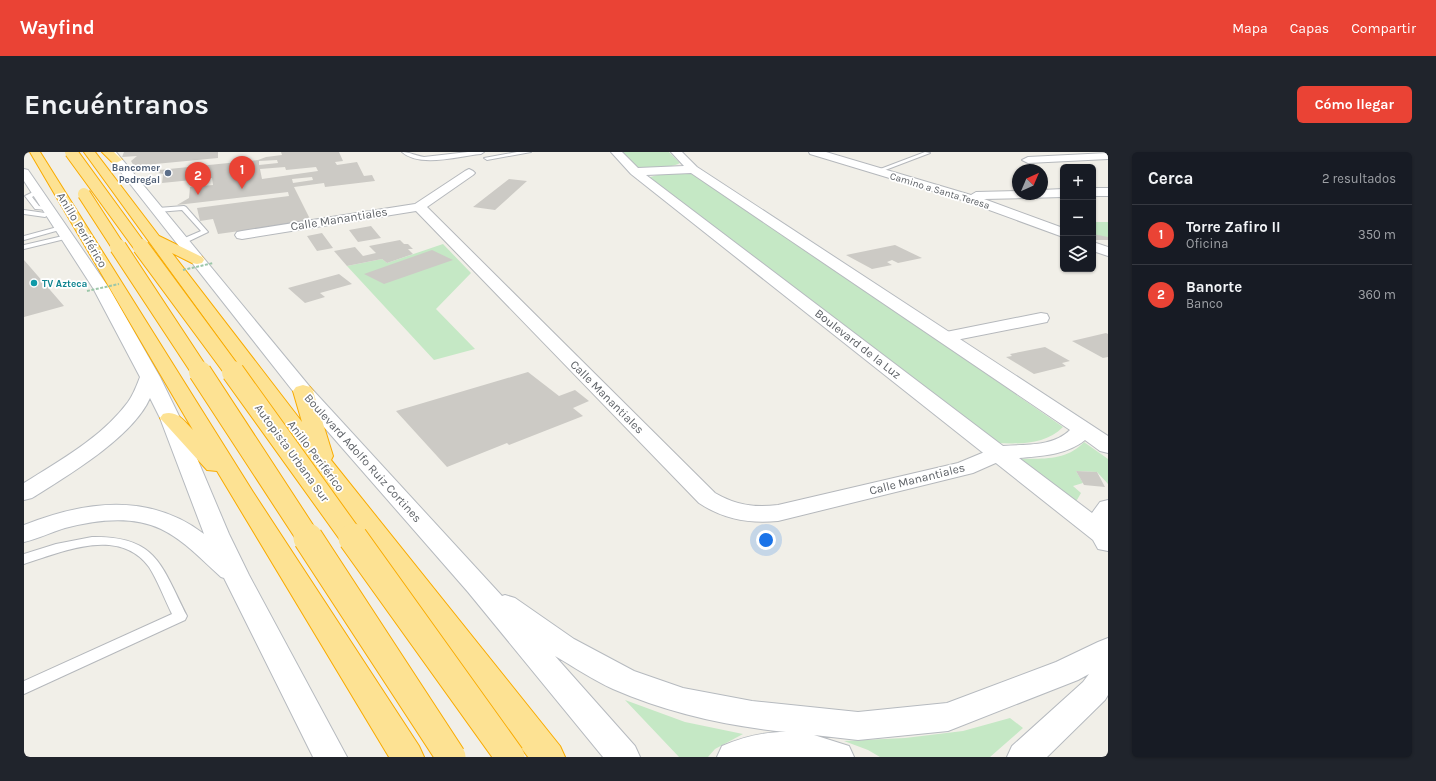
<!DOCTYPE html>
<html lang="es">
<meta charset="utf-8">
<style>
body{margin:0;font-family:Karla,sans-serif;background:#20242c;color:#f1f3f6}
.controls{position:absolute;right:12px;top:12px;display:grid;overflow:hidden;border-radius:6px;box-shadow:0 1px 3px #0004}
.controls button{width:36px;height:36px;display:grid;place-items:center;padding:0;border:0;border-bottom:1px solid #363941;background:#171b24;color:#f1f3f6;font:20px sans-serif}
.compass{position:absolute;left:988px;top:12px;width:36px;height:36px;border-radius:50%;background:#171b24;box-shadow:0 1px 3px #0004;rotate:44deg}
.you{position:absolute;left:742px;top:388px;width:14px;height:14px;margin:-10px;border:3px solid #fff;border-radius:50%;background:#1a73e8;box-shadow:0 0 0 6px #1a73e833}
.badge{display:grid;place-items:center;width:26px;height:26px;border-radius:50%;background:#ea4335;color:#fff;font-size:13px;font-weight:700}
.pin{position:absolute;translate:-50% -33px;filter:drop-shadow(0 1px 2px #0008)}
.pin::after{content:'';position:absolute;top:21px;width:14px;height:12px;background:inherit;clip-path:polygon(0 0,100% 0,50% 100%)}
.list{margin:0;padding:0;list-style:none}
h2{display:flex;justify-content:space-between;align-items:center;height:52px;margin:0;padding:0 16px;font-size:17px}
h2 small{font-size:13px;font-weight:400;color:#9ea1a6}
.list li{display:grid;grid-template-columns:26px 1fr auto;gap:12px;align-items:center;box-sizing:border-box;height:60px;padding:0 16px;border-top:1px solid #363941}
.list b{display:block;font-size:15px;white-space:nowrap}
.list p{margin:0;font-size:13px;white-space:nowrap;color:#9ea1a6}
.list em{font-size:13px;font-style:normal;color:#9ea1a6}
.icon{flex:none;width:22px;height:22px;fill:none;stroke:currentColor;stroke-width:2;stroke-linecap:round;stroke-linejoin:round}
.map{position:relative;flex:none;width:1084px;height:605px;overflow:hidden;border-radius:6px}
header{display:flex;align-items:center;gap:24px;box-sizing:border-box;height:56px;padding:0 20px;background:#ea4335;color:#fff}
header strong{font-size:19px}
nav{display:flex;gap:22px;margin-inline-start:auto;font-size:14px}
.intro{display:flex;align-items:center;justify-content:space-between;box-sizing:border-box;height:96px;padding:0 24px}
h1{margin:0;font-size:28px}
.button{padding:10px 18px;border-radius:6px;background:#ea4335;color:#fff;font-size:14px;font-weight:700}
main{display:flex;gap:24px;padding:0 24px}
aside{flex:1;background:#171b24;border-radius:6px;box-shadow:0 1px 3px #0004}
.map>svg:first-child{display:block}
.green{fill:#c5e8c5}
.building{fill:#cccac5;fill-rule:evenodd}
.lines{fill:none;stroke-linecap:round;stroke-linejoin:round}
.lane-casing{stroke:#b5b8bc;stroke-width:2}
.street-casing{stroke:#b5b8bc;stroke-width:2}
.secondary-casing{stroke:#b6babf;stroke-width:2}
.highway-casing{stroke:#f9ab00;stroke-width:2}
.lane{fill:#fff;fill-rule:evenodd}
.street{fill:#fff;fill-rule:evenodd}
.secondary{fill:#fff;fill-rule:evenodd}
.highway{fill:#fde293;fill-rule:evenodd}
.highway-bridge-far3-casing{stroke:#f9ab00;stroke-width:14;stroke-linecap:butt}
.highway-bridge-far2-casing{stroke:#f9ab00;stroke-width:18;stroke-linecap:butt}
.highway-bridge-far1-casing{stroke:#f9ab00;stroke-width:24;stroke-linecap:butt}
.highway-bridge-casing{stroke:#f9ab00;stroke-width:31;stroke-linecap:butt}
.path-bridge{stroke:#9cc7a9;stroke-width:2;stroke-dasharray:3 1.5;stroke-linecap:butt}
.highway-bridge-far3{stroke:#fde293;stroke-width:12}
.highway-bridge-far2{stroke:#fde293;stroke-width:16}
.highway-bridge-far1{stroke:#fde293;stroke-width:22}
.highway-bridge{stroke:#fde293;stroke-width:29}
.service-dot{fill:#5c6f8a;stroke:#fff;stroke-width:1.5}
.culture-dot{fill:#0f9aa8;stroke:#fff;stroke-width:1.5}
.labels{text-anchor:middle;stroke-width:3.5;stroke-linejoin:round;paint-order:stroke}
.far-service-label{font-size:10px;font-weight:bold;fill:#4e5e75;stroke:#fff;text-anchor:end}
.far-street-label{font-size:10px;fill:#5f6368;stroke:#fff}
.far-culture-label{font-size:10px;font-weight:bold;fill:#0d838f;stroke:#fff;text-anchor:start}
.street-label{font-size:12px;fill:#5f6368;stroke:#fff}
</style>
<header>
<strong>Wayfind</strong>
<nav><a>Mapa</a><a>Capas</a><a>Compartir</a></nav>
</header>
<div class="intro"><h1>Encuéntranos</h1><a class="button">Cómo llegar</a></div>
<main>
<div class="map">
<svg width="1084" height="605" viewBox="0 0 1084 605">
<rect width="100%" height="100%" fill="#f1efe8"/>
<path class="green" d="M597,0h48l11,11c-9,5 -37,8 -46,3 -5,-4 -9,-10 -13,-14z
M659,21l15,1 365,253c-18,18 -44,17 -67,16l-349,-265 14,-4z
M1069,70h15v18h-15z
M419,92l28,29 -35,36 39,40 -41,11 -87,-94 35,-7 5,4z
M1060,290l24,17v25l-11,-12 -21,-1 7,12 -10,3 8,7 -7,12 -62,-47c25,1 54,4 72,-16z
M601,548l60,22 58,12 -28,15 -7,8h-29z
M986,566l13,10 -33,29h-110l-12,-7 -24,-9 61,-3 58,-7z"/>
<path class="building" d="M100,0h94v6l-84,8 -3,-5 6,-5 -15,1z
M257,0h58l4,9 -8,1 2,3 20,-3 7,14 8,-1 3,6 -50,6 -1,-4 -30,4 17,34 -93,13 -5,-15 -13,2 -3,-13 92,-12 -1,-4 -111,13 12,-7 1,-11 23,-2 -1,-7 -50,5 1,-9 -14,-3 109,-11 8,-3 16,-2zM253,8l1,3 -19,2v-4zM261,15l1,3 30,-3 2,4 -56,8 -2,-10zM288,25l1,3 -20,3 -1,-4z
M485,27l18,2 -32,29 -22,-3z
M347,74l10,12 -23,4 -9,-12z
M298,81l11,15 -16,3 -10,-15z
M1069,82l15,3v3h-15z
M376,88l4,4h4l5,5h-5l5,5 -26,9 -5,-4 -35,7 -13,-15 21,-4 8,9 13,-3 -7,-7z
M871,93l27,13 -24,5 -6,-3 -5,2 5,3 -20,4 -26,-14z
M408,98l21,10 -69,24 -20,-10z
M0,108l40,46 -40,11z
M315,122l13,10 -32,9 5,4 -20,6 -17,-15z
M1082,181l2,1v23l-5,1 -31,-17z
M1021,195l25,14 -8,2 4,3 -32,8 -28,-17 6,-1 -2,-2z
M504,220l31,24 16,-6 14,11 -16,7 10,8 -74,29 -2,-2 -60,24 -51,-56z
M1052,319l21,1 8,15 -21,-2z"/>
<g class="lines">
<defs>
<path id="lane" d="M378,0c8,0 14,4 22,5l44,-5h16l-3,2c-22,2 -61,14 -79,-2z
M493,0h14l-44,8 -3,-2z
M901,0l5,1 -50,19 -5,-1z
M13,38l2,1v2l-7,4 7,9 11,2v2l-15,-1 -10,-13z
M160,54l2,1 22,25 -25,12h-3v-4l21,-9 -19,-21 -24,2 -3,-2 3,-2z
M0,58l21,3 3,2 -3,2 -21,-3z
M37,74l2,1v2l-39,11v-4z
M43,83l4,2 -2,1 -45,11v-4z
M68,385c65,-1 69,28 95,79l-2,4 -161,74v-13l148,-67c-7,-14 -15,-35 -23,-47 -30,-41 -87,-15 -125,-3v-10l32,-10z"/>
<path id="street" d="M785,0h17l145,43 5,-3 42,-1v3h24v-4l21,-1v8l-79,2 79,29v9l-104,-38 -149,-45z
M1084,1v6l-80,4 -6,-3 6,-3z
M445,17l4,2 2,2 -2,2 -46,32 288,286c21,12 39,15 63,12l180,-42 41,-17 8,2 3,5 -3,5 -34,15 -195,48c-29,3 -55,-2 -79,-18l-283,-292 -174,28 -5,-1 -2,-3 2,-3 5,-1 173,-27 50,-33z
M1069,36h15v8h-15z
M1069,90l15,5v9l-15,-5z
M1017,161l6,1 2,4 -2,4 -101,20 -6,-1 -3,-4 3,-4 6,-1z"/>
<path id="secondary" d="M81,0h11l194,235 192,209 3,-1 10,3 59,41 60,32 49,17 69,13 106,11 89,-9 109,-41 42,-20 10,-4v57l-3,5 -58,57h-40l5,-11 71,-64 6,-8 -11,6 -130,51 -90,9 -44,-5 35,11 5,11h-137l5,-11c21,-9 41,-14 64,-14 -59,-6 -118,-19 -173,-43 -20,-9 -39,-22 -58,-33l80,90 5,11h-37l-135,-165 -172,-197z
M587,0h11l16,16 46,-2 -13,-14h11l15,15 411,269v17l-8,-2 -15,-11c-18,15 -45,16 -66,18l73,55 8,-11 8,-2v51l-10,-2 -5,-9 -462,-366zM667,21l379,257c-17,17 -45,14 -67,16l-357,-271z
M0,17l4,1 81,118 51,89 20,41 49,116 20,41 98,182h-34l-89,-179 -3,-1c-19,-17 -37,-37 -60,-48 -29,-14 -66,-9 -96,-1 -14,4 -27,11 -41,14v-17c61,-24 125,-33 180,9l-44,-116 -10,-20c-17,39 -83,78 -118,100l-8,2v-17c37,-23 78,-46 104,-81 5,-7 9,-17 12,-25l-47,-89 -69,-107z"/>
<path id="highway" d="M6,0h10l213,340 166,254 5,11h-35l-172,-286 -10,-1 -47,-52 3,-4c14,-4 20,6 30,16z
M60,0h11l64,84 43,21 2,3 -2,3 -5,1 -5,-1 -20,-10 130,169 -9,-31 3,-4 7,-2 7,2 3,4 20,65 -2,4 229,286 5,11h-37l-210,-283z
M78,0h12l8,8 -6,3 -4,-1z"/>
</defs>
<use href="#lane" class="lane-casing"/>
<use href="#street" class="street-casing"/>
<use href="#secondary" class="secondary-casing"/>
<use href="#highway" class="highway-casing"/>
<use href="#lane" class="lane"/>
<use href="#street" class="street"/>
<use href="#secondary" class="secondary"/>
<use href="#highway" class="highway"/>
<defs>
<path id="highway-bridge-far3" d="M47,0l70,96
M60,42l35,54"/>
<path id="highway-bridge-far2" d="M94,95l83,126
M117,95l93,126"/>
<path id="highway-bridge-far1" d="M176,220l109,167
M209,220l120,167"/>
<path id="highway-bridge" d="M284,386l143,219
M329,386l157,219"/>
</defs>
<use href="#highway-bridge-far3" class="highway-bridge-far3-casing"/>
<use href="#highway-bridge-far2" class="highway-bridge-far2-casing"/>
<use href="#highway-bridge-far1" class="highway-bridge-far1-casing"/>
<use href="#highway-bridge" class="highway-bridge-casing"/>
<path class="path-bridge" d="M159,118l30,-7
M63,139l32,-7"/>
<use href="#highway-bridge-far3" class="highway-bridge-far3"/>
<use href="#highway-bridge-far2" class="highway-bridge-far2"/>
<use href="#highway-bridge-far1" class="highway-bridge-far1"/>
<use href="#highway-bridge" class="highway-bridge"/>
</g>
<circle class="service-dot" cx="144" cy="21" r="4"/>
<circle class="culture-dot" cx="10" cy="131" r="4"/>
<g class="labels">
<g class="far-service-label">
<text x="136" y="19">Bancomer<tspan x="136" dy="12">Pedregal</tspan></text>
</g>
<g class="far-street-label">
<text transform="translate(916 38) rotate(17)" y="4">Camino a Santa Teresa</text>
</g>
<g class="far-culture-label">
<text x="18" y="135">TV Azteca</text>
</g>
<g class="street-label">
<text transform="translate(315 67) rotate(-9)" y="4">Calle Manantiales</text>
<text transform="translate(58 78) rotate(59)" y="4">Anillo Periférico</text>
<text transform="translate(834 192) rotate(38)" y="4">Boulevard de la Luz</text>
<text transform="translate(583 245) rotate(45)" y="4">Calle Manantiales</text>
<text transform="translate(268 301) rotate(54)" y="4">Autopista Urbana Sur</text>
<text transform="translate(292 304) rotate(53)" y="4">Anillo Periférico</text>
<text transform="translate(339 306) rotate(48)" y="4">Boulevard Adolfo Ruiz Cortines</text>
<text transform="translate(893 327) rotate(-14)" y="4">Calle Manantiales</text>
</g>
</g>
</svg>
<div class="controls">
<button>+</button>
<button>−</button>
<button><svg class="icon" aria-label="layers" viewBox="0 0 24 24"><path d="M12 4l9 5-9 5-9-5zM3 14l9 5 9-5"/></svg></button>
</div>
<svg class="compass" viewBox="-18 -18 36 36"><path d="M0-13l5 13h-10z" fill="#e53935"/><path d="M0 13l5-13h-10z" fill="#9ea1a6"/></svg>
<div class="you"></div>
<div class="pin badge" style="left:218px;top:37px">1</div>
<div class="pin badge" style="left:174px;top:43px">2</div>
</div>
<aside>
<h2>Cerca<small>2 resultados</small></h2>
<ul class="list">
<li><span class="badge">1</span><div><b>Torre Zafiro II</b><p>Oficina</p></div><em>350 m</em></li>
<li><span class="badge">2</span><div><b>Banorte</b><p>Banco</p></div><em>360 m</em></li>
</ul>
</aside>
</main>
